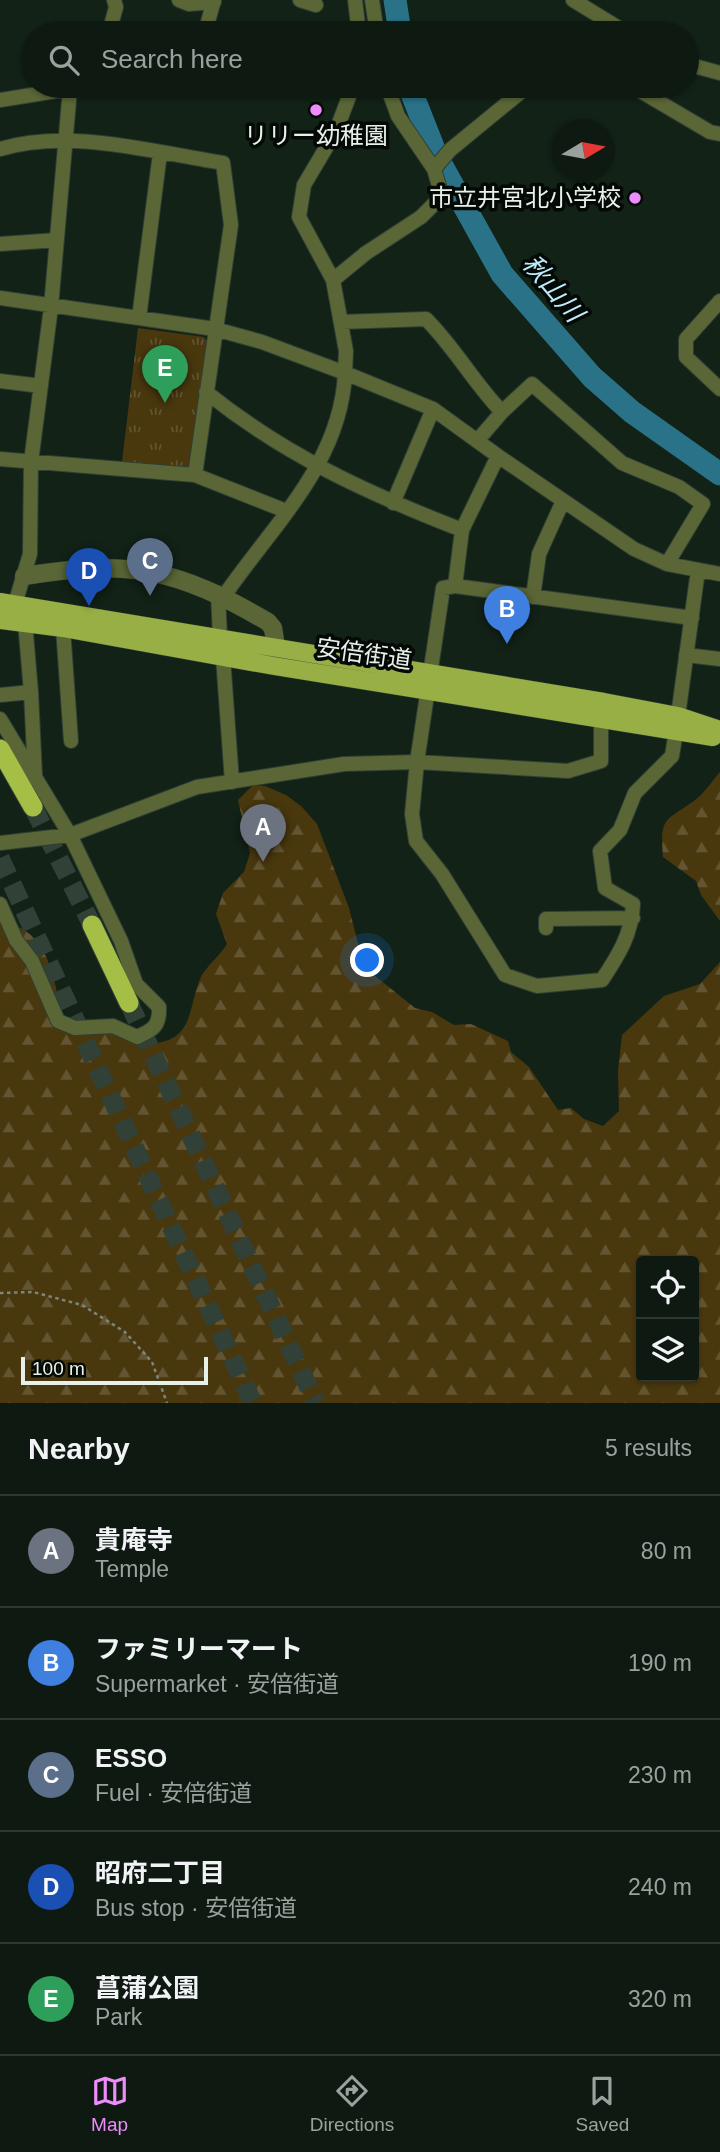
<!DOCTYPE html>
<meta charset="utf-8">
<style>
body{margin:0;font-family:Arial,"Noto Sans JP",sans-serif;background:#17231a;color:#f1f3f6}
.controls{position:absolute;right:21px;bottom:21px;display:grid;overflow:hidden;border-radius:7px;box-shadow:0 2px 5px #0004}
.controls button{width:63px;height:63px;display:grid;place-items:center;padding:0;border:0;border-bottom:2px solid #2e3831;background:#0e1a11;color:#f1f3f6;font:35px sans-serif}
.compass{position:absolute;left:552px;top:119px;width:63px;height:63px;border-radius:50%;background:#0e1a11;box-shadow:0 2px 5px #0004;rotate:80deg}
.scale{position:absolute;left:21px;bottom:18px;width:187px;box-sizing:border-box;padding-left:7px;border:4px solid #e7f1ea;border-top:0;font-size:19px;line-height:24px;white-space:nowrap;color:#e7f1ea;-webkit-text-stroke:5px #040906;paint-order:stroke}
.you{position:absolute;left:368px;top:961px;width:24px;height:24px;margin:-18px;border:5px solid #fff;border-radius:50%;background:#1a73e8;box-shadow:0 0 0 10px #1a73e833}
.badge{display:grid;place-items:center;width:46px;height:46px;border-radius:50%;background:#ed8cfa;color:#fff;font-size:23px;font-weight:700}
.pin{position:absolute;translate:-50% -58px;filter:drop-shadow(0 2px 4px #0008)}
.pin::after{content:'';position:absolute;top:37px;width:24px;height:21px;background:inherit;clip-path:polygon(0 0,100% 0,50% 100%)}
.list{margin:0;padding:0;list-style:none}
h2{display:flex;justify-content:space-between;align-items:center;height:91px;margin:0;padding:0 28px;font-size:30px}
h2 small{font-size:23px;font-weight:400;color:#9ba19f}
.list li{display:grid;grid-template-columns:46px 1fr auto;gap:21px;align-items:center;box-sizing:border-box;height:112px;padding:0 28px;border-top:2px solid #2e3831}
.list b{display:block;font-size:26px;white-space:nowrap}
.list p{margin:0;font-size:23px;white-space:nowrap;color:#9ba19f}
.list em{font-size:23px;font-style:normal;color:#9ba19f}
.icon{flex:none;width:38px;height:38px;fill:none;stroke:currentColor;stroke-width:2;stroke-linecap:round;stroke-linejoin:round}
.map{position:relative;flex:none;width:720px;height:1403px;overflow:hidden}
.search{position:absolute;background:#0e1a11;box-shadow:0 2px 5px #0004;left:21px;right:21px;top:21px;height:77px;display:flex;align-items:center;gap:18px;box-sizing:border-box;padding:0 24px;border-radius:38px;color:#9ba19f;font-size:26px}
.sheet{height:651px;background:#0e1a11}
nav{display:flex;justify-content:space-around;align-items:center;box-sizing:border-box;height:98px;border-top:2px solid #2e3831;background:#0e1a11;font-size:19px;color:#9ba19f}
nav a{display:grid;justify-items:center;gap:4px}
nav .on{color:#ed8cfa}
.map>svg:first-child{display:block}
.forest{fill:url(#forest-firs);fill-rule:evenodd}
.park{fill:url(#park-tufts)}
.lines{fill:none;stroke-linecap:round;stroke-linejoin:round}
.river{stroke:#297288;stroke-width:23}
.trunk-tunnel{stroke:#324137;stroke-width:19;stroke-dasharray:19 10;stroke-linecap:butt}
.minor-casing{stroke:#303f35;stroke-width:16}
.tertiary-casing{stroke:#303f35;stroke-width:19}
.primary-casing{stroke:#303f35;stroke-width:19}
.trunk-casing{stroke:#303f35;stroke-width:21}
.path{stroke:#7a877e;stroke-width:2.5;stroke-dasharray:3.5 3.5;stroke-linecap:butt}
.minor{stroke:#5a6636;stroke-width:14}
.tertiary{stroke:#5a6636;stroke-width:18}
.primary{stroke:#98af45;stroke-width:18}
.trunk{stroke:#a4be46;stroke-width:19}
.poi-dot{fill:#ed8cfa;stroke:#040906;stroke-width:2.5}
.labels{text-anchor:middle;stroke-width:7;stroke-linejoin:round;paint-order:stroke}
.poi-label{font-size:24px;fill:#e7f1ea;stroke:#040906}
.street-label{font-size:24px;fill:#e7f1ea;stroke:#040906}
.water-label{font-size:26px;font-style:italic;fill:#beecfc;stroke:#040906}
</style>
<div class="map">
<svg width="720" height="1403" viewBox="0 0 720 1403">
<defs>
<pattern id="forest-firs" width="22" height="20" patternUnits="userSpaceOnUse" patternTransform="scale(1.75)"><rect width="22" height="20" fill="#49380e"/><path d="M5 1l3.5 6h-7zM16 11l3.5 6h-7z" fill="#635531"/></pattern>
<pattern id="park-tufts" width="24" height="20" patternUnits="userSpaceOnUse" patternTransform="scale(1.75)"><rect width="24" height="20" fill="#49380e"/><path d="M3 7l-1-3M5 7V3M7 7l1-3M15 17l-1-3M17 17v-4M19 17l1-3" fill="none" stroke="#635531"/></pattern>
</defs>
<rect width="100%" height="100%" fill="#122217"/>
<path class="forest" d="M720,772v149l-19,-26 -5,-14 -33,-24c-3,-40 1,-35 31,-56 10,-7 18,-20 26,-29z
M253,785l12,1 21,9 15,11 16,18 32,84 15,59 51,41 17,4 22,13 17,-1 37,17 3,11 18,15 29,43 13,-2 13,11 19,7 16,-15 -1,-41 4,-35 42,-39 36,-12 20,-22v441h-720v-481c49,5 55,58 62,98l30,7 14,-8 12,4c5,10 17,22 29,21 47,-2 40,-32 53,-65 5,-12 20,-23 27,-35l-11,-30 7,-21 21,-21 6,-19 -12,-53zM641,1261h53v116h-53z"/>
<path class="park" d="M138,328l66,9 5,7 -15,122 -7,4 -65,-8z"/>
<g class="lines">
<path class="river" d="M395,0l5,33
M409,86l28,71 65,117 90,103 40,35 88,62"/>
<path class="trunk-tunnel" d="M33,807l59,118
M0,858l253,545
M129,1003l187,400"/>
<defs>
<path id="minor" d="M179,0l10,4 25,-2
M300,0l16,5
M355,0l4,33
M372,0l5,33
M573,0l54,33
M109,33l7,-26 -2,-7
M205,33l9,-33
M687,64l33,9
M353,86l-17,45 -32,54 -5,32 34,63 13,71 -1,22 88,36 65,47
M632,86l78,46 10,2
M0,100l87,-14
M0,149c69,-21 153,3 223,14l8,62 -36,250 -195,-16
M434,169l16,-19 78,-64
M0,244l57,-4
M333,280l33,-27 55,-36 21,-21 -8,-27 -36,-53 -11,-30
M0,298l215,31 47,13 83,31c-4,90 -73,153 -121,223
M720,301l-34,38v18l34,32
M139,318l21,-165
M341,322l85,-3c29,29 48,64 76,93l-25,29
M0,381l41,5
M206,392c80,64 161,101 256,138
M502,412l30,-28 90,79 57,24 24,17 -36,60
M195,475l91,36
M393,503l40,-94
M455,586l-12,2 -26,174 -5,52 4,27 26,33 63,101 32,11 65,-6c16,-24 30,-46 31,-76l-28,-16 -5,-37 20,-21 15,-37 37,-37 4,-25
M218,593l2,45
M533,597l6,-43 24,-53
M15,604l15,-50 1,-92 20,-155 19,-218
M692,618l-237,-32 7,-56 36,-74 136,93 33,15 53,10
M63,628l8,113
M686,655l34,4
M223,657l9,125
M31,692l4,83
M0,695l31,-3 -6,-70
M678,716l20,-146
M0,719l70,116 51,106 15,43 23,23c1,19 -6,23 -22,30l-24,-11 -38,2 -17,-7 -26,-60 -16,-21 -16,-36
M0,843l70,-8 127,-48 147,-23 73,-2 151,9 33,-10v-41
M546,928v-9l87,-1"/>
<path id="tertiary" d="M24,576c105,-17 152,-8 244,46l5,6 3,19"/>
<path id="primary" d="M0,602l604,100 74,14 42,14
M0,620l63,8 211,38 439,71"/>
<path id="trunk" d="M0,749l33,58
M92,925l37,78"/>
</defs>
<use href="#minor" class="minor-casing"/>
<use href="#tertiary" class="tertiary-casing"/>
<use href="#primary" class="primary-casing"/>
<use href="#trunk" class="trunk-casing"/>
<path class="path" d="M0,1293l33,-1 49,13 43,27 27,30 15,41"/>
<use href="#minor" class="minor"/>
<use href="#tertiary" class="tertiary"/>
<use href="#primary" class="primary"/>
<use href="#trunk" class="trunk"/>
</g>
<g class="poi-dot">
<circle cx="316" cy="110" r="7"/>
<circle cx="635" cy="198" r="7"/>
</g>
<g class="labels">
<g class="poi-label">
<text x="316" y="144">リリー幼稚園</text>
<text x="621" y="206" text-anchor="end">市立井宮北小学校</text>
</g>
<g class="street-label">
<text transform="translate(364 654) rotate(8)" y="8">安倍街道</text>
</g>
<g class="water-label">
<text transform="translate(553 288) rotate(50)" y="9">秋山川</text>
</g>
</g>
</svg>
<div class="controls">
<button><svg class="icon" aria-label="locate" viewBox="0 0 24 24"><circle cx="12" cy="12" r="6"/><path d="M12 2v4M12 18v4M2 12h4M18 12h4"/></svg></button>
<button><svg class="icon" aria-label="layers" viewBox="0 0 24 24"><path d="M12 4l9 5-9 5-9-5zM3 14l9 5 9-5"/></svg></button>
</div>
<svg class="compass" viewBox="-18 -18 36 36"><path d="M0-13l5 13h-10z" fill="#e53935"/><path d="M0 13l5-13h-10z" fill="#9ba19f"/></svg>
<div class="scale">100 m</div>
<div class="you"></div>
<div class="pin badge" style="left:263px;top:862px;background:#6b7280">A</div>
<div class="pin badge" style="left:507px;top:644px;background:#3f7fe0">B</div>
<div class="pin badge" style="left:150px;top:596px;background:#5c6f8a">C</div>
<div class="pin badge" style="left:89px;top:606px;background:#1a4fb4">D</div>
<div class="pin badge" style="left:165px;top:403px;background:#2e9e5b">E</div>
<div class="search"><svg class="icon" aria-label="search" viewBox="0 0 24 24"><circle cx="10" cy="10" r="6"/><path d="M15 15l6 6"/></svg>Search here</div>
</div>
<section class="sheet">
<h2>Nearby<small>5 results</small></h2>
<ul class="list">
<li><span class="badge" style="background:#6b7280">A</span><div><b>貴庵寺</b><p>Temple</p></div><em>80 m</em></li>
<li><span class="badge" style="background:#3f7fe0">B</span><div><b>ファミリーマート</b><p>Supermarket · 安倍街道</p></div><em>190 m</em></li>
<li><span class="badge" style="background:#5c6f8a">C</span><div><b>ESSO</b><p>Fuel · 安倍街道</p></div><em>230 m</em></li>
<li><span class="badge" style="background:#1a4fb4">D</span><div><b>昭府二丁目</b><p>Bus stop · 安倍街道</p></div><em>240 m</em></li>
<li><span class="badge" style="background:#2e9e5b">E</span><div><b>菖蒲公園</b><p>Park</p></div><em>320 m</em></li>
</ul>
</section>
<nav>
<a class="on"><svg class="icon" aria-label="map" viewBox="0 0 24 24"><path d="M3 6l6-2 6 2 6-2v14l-6 2-6-2-6 2zM9 4v14M15 6v14"/></svg>Map</a>
<a><svg class="icon" aria-label="directions" viewBox="0 0 24 24"><path d="M12 3l9 9-9 9-9-9zM9 14v-3h6M13 9l2 2-2 2"/></svg>Directions</a>
<a><svg class="icon" aria-label="saved" viewBox="0 0 24 24"><path d="M7 4h10v16l-5-4-5 4z"/></svg>Saved</a>
</nav>
